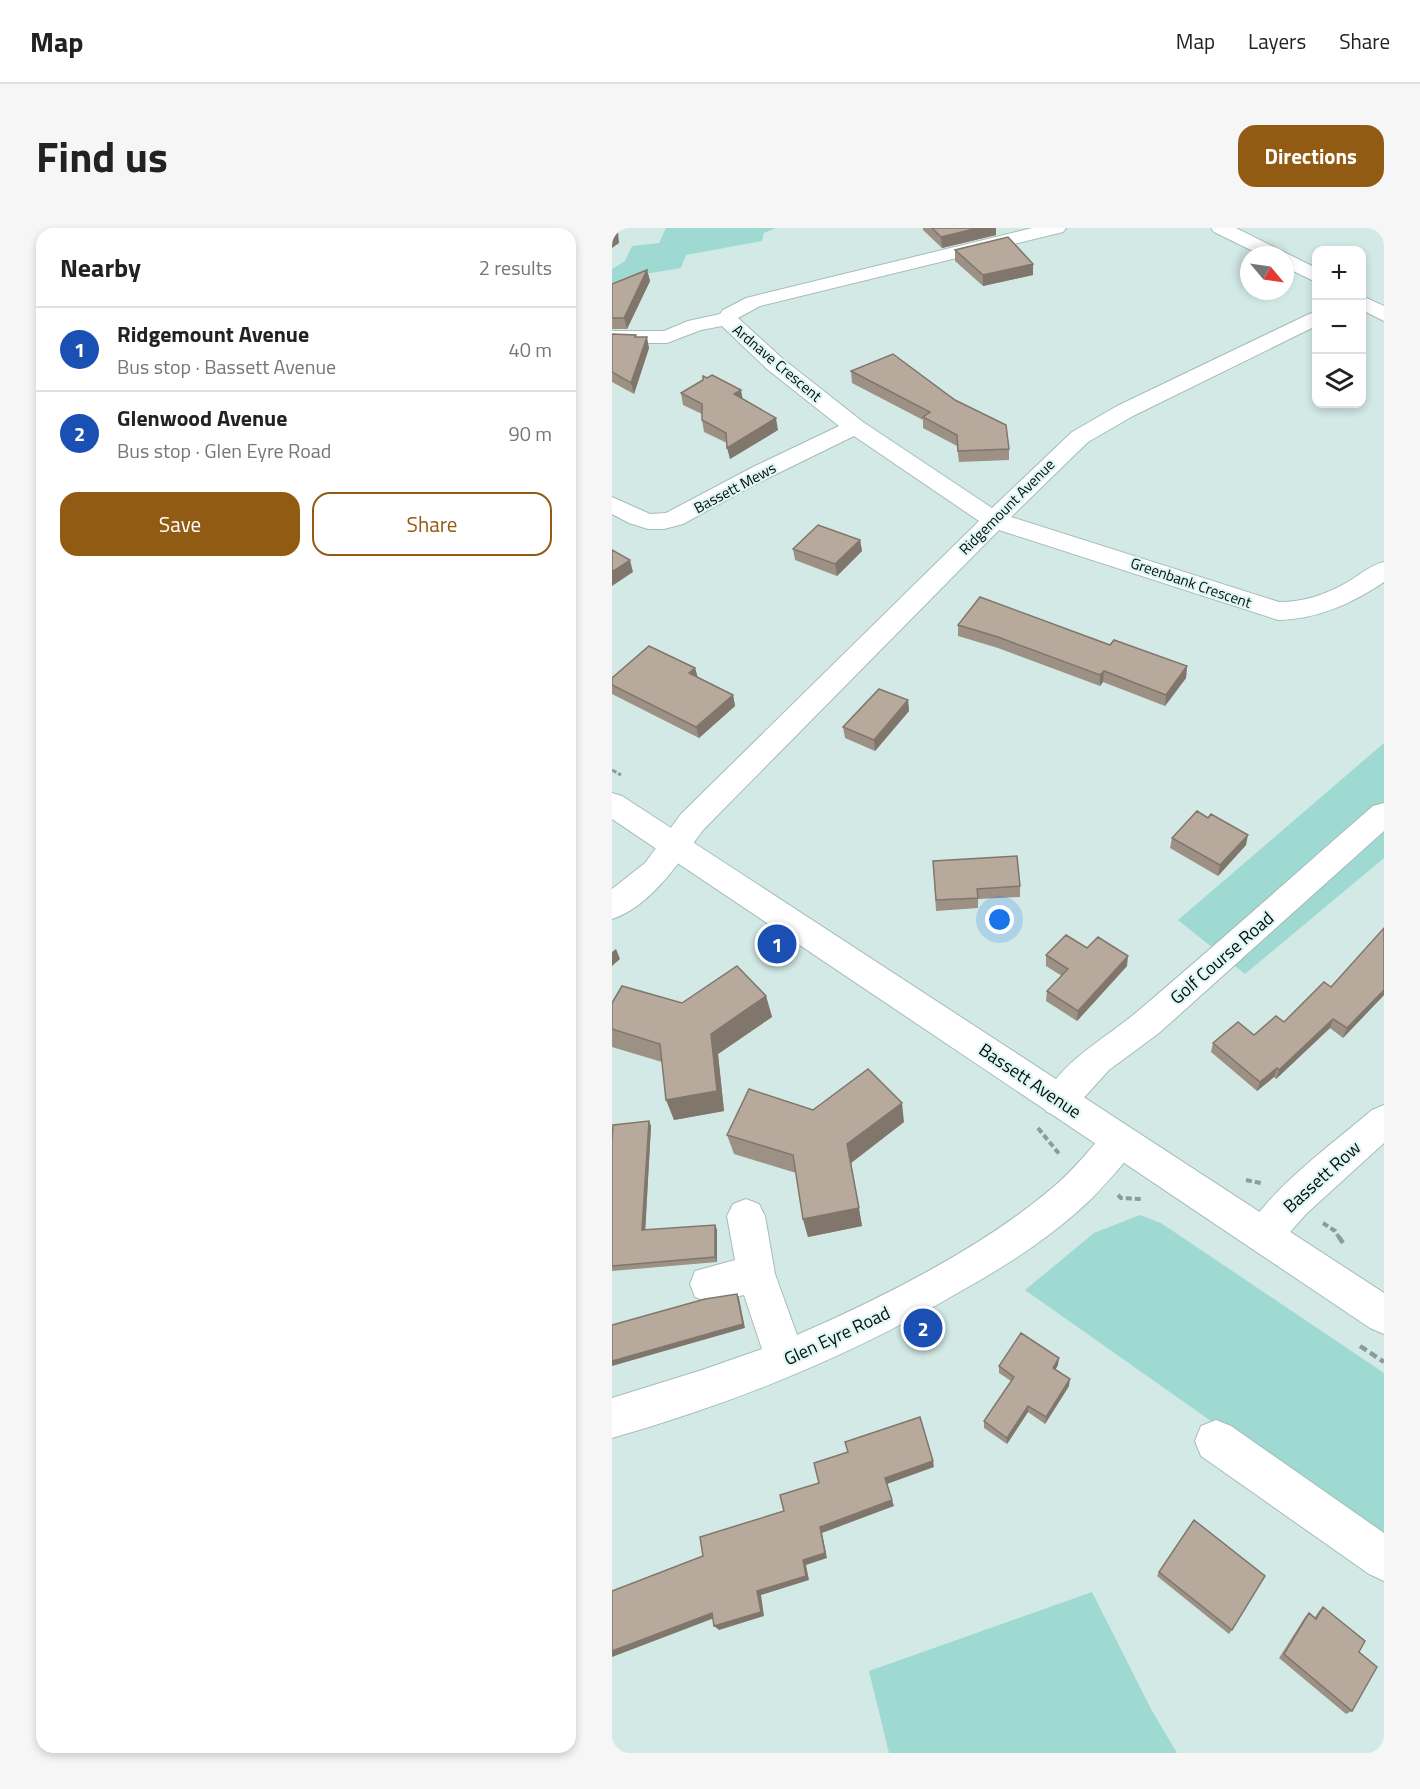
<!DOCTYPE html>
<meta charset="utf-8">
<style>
body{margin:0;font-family:"Titillium Web",sans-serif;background:#f6f6f6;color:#222}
.controls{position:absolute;right:18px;top:18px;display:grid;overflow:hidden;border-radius:12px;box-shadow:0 3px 9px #0003}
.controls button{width:54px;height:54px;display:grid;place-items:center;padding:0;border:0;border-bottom:2px solid #e0e0e0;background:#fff;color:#222;font:30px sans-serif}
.compass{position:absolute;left:628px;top:18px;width:54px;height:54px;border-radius:50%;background:#fff;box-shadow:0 3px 9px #0003;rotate:119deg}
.you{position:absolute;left:388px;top:692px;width:21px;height:21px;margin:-15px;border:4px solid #fff;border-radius:50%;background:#1a73e8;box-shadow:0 0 0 9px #1a73e833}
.badge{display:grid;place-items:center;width:39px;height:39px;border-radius:50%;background:#925b13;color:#fff;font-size:20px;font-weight:700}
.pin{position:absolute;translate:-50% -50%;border:3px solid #fff;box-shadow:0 2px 6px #0006}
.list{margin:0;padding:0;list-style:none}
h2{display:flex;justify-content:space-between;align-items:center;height:78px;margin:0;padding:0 24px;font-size:26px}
h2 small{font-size:20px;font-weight:400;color:#767676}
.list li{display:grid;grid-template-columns:39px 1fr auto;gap:18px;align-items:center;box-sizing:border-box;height:84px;padding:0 24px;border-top:2px solid #e0e0e0}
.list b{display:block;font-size:22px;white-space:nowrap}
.list p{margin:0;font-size:20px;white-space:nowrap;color:#767676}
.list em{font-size:20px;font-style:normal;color:#767676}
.actions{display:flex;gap:12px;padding:18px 24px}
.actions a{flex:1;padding:14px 0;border:2px solid #925b13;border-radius:18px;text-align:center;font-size:21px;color:#925b13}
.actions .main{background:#925b13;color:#fff}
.icon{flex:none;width:33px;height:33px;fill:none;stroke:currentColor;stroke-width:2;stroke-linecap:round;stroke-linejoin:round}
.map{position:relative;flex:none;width:772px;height:1525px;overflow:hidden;border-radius:18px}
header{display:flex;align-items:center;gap:36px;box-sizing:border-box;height:84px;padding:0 30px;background:#fff;border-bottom:2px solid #e0e0e0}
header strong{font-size:28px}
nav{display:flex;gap:33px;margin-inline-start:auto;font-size:21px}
.intro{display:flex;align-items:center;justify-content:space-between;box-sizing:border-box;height:144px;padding:0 36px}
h1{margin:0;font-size:42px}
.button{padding:15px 27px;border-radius:18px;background:#925b13;color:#fff;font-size:21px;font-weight:700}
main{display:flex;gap:36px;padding:0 36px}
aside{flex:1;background:#fff;border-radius:18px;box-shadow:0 3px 9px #0003}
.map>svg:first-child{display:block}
.green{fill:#9fdad2}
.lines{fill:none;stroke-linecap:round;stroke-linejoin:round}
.minor-casing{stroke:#a5bcb9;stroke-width:2}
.major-casing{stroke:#a5bcb9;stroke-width:2}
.path-far2{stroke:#8b9d9a;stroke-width:3;stroke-dasharray:5 2;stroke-linecap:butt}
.path-far1{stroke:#8b9d9a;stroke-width:4;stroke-dasharray:6 3;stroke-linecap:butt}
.path{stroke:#8b9d9a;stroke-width:4.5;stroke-dasharray:8 4;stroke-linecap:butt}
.minor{fill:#fff;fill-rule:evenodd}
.major{fill:#fff;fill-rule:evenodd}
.wall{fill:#9d9185}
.shaded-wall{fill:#80766c}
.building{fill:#b7a99b;stroke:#80766c;stroke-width:1.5}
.labels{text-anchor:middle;stroke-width:4.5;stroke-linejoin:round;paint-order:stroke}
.far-street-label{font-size:15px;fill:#070f0e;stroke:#dff7f3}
.street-label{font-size:18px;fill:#070f0e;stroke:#dff7f3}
</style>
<header>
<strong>Map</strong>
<nav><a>Map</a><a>Layers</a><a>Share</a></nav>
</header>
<div class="intro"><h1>Find us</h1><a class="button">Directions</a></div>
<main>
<aside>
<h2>Nearby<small>2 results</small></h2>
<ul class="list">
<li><span class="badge" style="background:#1a4fb4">1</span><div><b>Ridgemount Avenue</b><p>Bus stop · Bassett Avenue</p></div><em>40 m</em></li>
<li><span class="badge" style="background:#1a4fb4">2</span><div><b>Glenwood Avenue</b><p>Bus stop · Glen Eyre Road</p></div><em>90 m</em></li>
</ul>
<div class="actions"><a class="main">Save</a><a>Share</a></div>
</aside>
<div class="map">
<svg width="772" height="1525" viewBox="0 0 772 1525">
<rect width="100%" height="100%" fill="#d2e9e6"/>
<path class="green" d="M54,0h110l-12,5 -2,8 -76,14 -5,13 -36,6 -33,10v-15l13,-8 7,-15 27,-3z
M772,515v115l-139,116 -67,-54z
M528,987l21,8 223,150v170l-359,-253 69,-57z
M480,1364l59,117 26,44h-288l-20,-82z"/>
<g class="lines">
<defs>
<path id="minor" d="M420,0h34l-3,4 -303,74 -22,12 45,41 80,63 129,86 80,-76 45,-26 192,-92 7,-2v14l-183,90 -45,26 -77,75 268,85c27,0 49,-8 72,-22 11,-7 20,-15 33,-18v20c-33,22 -66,37 -106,38l-279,-90 -296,300c-23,31 -53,77 -91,89v-30l33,-26 36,-49 298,-293 -125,-85 -100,49 -71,39 -19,5h-16l-19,-6 -17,-9v-17l38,17 16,-1 87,-46 86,-41 -72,-57 -45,-43 -21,4 -34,13h-55v-12h52l24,-10 32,-7 3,-4 23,-12z
M599,0h25l80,40v14l-31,-15v-12h-24l-47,-23z
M750,68l22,10v15l-22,-11z
M772,575v28l-225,202 -50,37 -38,42 -12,4 -12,-4 -5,-11c19,-40 63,-62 96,-90 79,-67 157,-137 235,-205z
M772,877v38l-78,71 -29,33 -13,5 -13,-5 -6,-12c18,-41 91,-94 127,-125z
M508,897l13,5 5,11 -5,11c-18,21 -35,42 -56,60 -35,31 -75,56 -116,79 -110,65 -226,112 -349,147v-40l90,-28 60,-21 -18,-54 -35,7 -14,-5 -5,-13 5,-13 40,-11 -8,-44 6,-12 13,-5 13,5 6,12 10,58 22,61c85,-37 183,-86 254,-146 21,-17 38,-39 56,-59z
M604,1192l15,6 153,107v48l-15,-7 -168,-118 -6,-15 6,-15z"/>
<path id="major" d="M0,565l10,3 762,497v41l-14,-6 -758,-509z"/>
</defs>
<use href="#minor" class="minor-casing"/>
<use href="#major" class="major-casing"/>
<path class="path-far2" d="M0,542l9,5"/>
<path class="path-far1" d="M426,900l22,27
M634,952l15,3
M506,967l3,3 21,1
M711,995l12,8 5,8"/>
<path class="path" d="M727,1009l4,6
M748,1118l24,16"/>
<use href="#minor" class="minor"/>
<use href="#major" class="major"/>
</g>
<path class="wall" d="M311,0h73v7l-54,13 -19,-18z
M343,22l78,14v11l-50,11 -28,-25z
M35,42l3,11 -23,48h-15v-45z
M0,106l24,3 13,11 -15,46 -22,-12z
M239,143l104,29 54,49v11l-50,2 -2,-16 -34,-18v-8l-71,-37z
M69,165l61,6 36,31 -48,29 -3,-16 -23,-11 -2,-12v-6l-19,-9z
M248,312l2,11 -25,25 -42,-16 -2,-11z
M346,397l152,20 77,21 -1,12 -21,28 -62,-24 -3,4 -102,-38 -40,-12z
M83,440l3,10 35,17 2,11 -36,32 -87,-44v-16z
M296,472l1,11 -34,40 -30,-13 -2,-11z
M596,590l38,27 -28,31 -48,-28 2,-10z
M321,633l87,25v11l-42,2v9l-42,3z
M475,720l40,18 -50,55 -31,-20 1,-10 15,-15 -16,-10v-11z
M719,759l53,8 -41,43 -13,-10 -54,51 -2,-2 -17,14 -46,-39 2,-9 41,-8 30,-13z
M154,768l6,21 -54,37 6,57 -50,9 -12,-58 -50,-15v-44h70z
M201,882l91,12 -53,41 11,63 -54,11 -5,-18 -7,-46 -62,-19 -7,-19z
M37,893l2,5 -6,104 70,-5 2,5v32l-105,9v-129z
M446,1137l-3,5 14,16 -24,38 -17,-12 -21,32 -23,-16v-7l27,-40 -12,-8v-7z
M547,1344l73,58 -3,4 -72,-58z
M711,1379l36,45 -7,59 -6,3 -67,-56 26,-41 4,-4 6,4 4,-6z"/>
<path class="shaded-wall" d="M0,0h11l-5,4 1,11 -7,5z
M366,0h18v7l-54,13 -1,-11z
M421,36v11l-50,11v-11z
M35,42l3,11 -23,48 -3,-11z
M35,109l2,11 -15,46 -3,-11z
M129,162l2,11 -9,-7z
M164,190l2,12 -48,29 -3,-11z
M248,312l2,11 -25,25 -2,-12z
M18,332l3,12 -21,14v-14z
M575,438l-1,12 -21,28 1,-11z
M83,440l3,11 -9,-6z
M492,443l-1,11 -3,4v-11z
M121,467l2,11 -36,32 -3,-11z
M296,472l1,11 -34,40 -1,-11z
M636,607l-2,10 -28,31 2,-11z
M4,721l4,10 -8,7v-14z
M516,728l-1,10 -50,55 1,-10z
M772,762v5l-41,43 4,-10z
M154,768l6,21 -54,37 6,57 -50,9 -8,-20 45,-66z
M721,791l-3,9 -54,51 3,-9z
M665,840l-3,9 -17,14 3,-9z
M290,875l2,19 -53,41 11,63 -54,11 -5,-18 44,-75z
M37,893l2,5 -6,109 -3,-5z
M103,997l2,5v32l-2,-5z
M125,1066l2,4 6,30 -133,38v-5z
M447,1130l-1,7 -6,10 1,-7z
M458,1151l-1,7 -24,38 1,-7z
M416,1178v6l-21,32v-6z
M321,1233l1,6 -47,17 -2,-6z
M280,1272l2,6 -72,27 5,25 -21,7 3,15 -48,15 3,21 -45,14 -5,-4 43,-35 63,-64z
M100,1385l5,4 -105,40v-6z"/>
<path class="building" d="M320,0h46l-37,9z
M396,9l25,27 -50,11 -28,-25z
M35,42l-23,48h-12v-34z
M0,106l24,1 -1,2h12l-16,46 -19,-11z
M281,126l62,46 51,25 3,24 -51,2 -1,-16 -34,-18 7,-5 -79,-41z
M100,147l29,15 -7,4 42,24 -49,30 -1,-15 -24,-13v-16l-21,-11 22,-13v-4l4,2z
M206,297l42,15 -25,24 -42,-15z
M0,322l18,10 -18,12z
M368,369l130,48 4,-5 73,26 -21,29 -62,-24 -4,4 -102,-38 -40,-12z
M37,418l46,22 -6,5 44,22 -37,32 -84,-42v-7z
M267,461l29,11 -34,40 -31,-13z
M585,583l11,7 3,-4 37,21 -28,30 -48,-27z
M405,628l3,30 -43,3 1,9 -42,2 -3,-39z
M772,700v62l-37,38 -14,-9 -54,51 -2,-2 -17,14 -47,-39 25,-21 16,13 22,-19 8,6 40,-40 7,5z
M454,707l21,13 11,-11 30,19 -50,55 -31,-20 21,-22 -22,-14z
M125,738l29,30 -55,38 6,57 -51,9 -6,-56 -48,-15v-26l10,-17 60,17z
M256,841l34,34 -55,41 12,64 -56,11 -10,-64 -66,-20 22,-46 64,21z
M37,893l-7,109 73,-5v32l-103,9v-124l1,-17z
M125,1066l6,30 -131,37v-36l93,-26z
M409,1105l38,25 -6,10 17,11 -24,38 -18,-11 -21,32 -23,-17 30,-44 -15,-11z
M308,1189l13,44 -48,17 7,22 -72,27 5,26 -22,7 3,16 -49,15 4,21 -47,14 -2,-13 -100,38v-60l91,-35 -3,-19 84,-26 -4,-16 39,-12 -5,-20 34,-11 -3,-10z
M582,1292l71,56 -33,54 -73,-58z
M711,1379l42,34 -6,11 18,15 -25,44 -68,-57 25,-41 7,6z"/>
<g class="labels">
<g class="far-street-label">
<text transform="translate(165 135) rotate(40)" y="5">Ardnave Crescent</text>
<text transform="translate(123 260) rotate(-28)" y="5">Bassett Mews</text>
<text transform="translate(395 279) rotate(-45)" y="5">Ridgemount Avenue</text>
<text transform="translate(579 355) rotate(19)" y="5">Greenbank Crescent</text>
</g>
<g class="street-label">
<text transform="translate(610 730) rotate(-41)" y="6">Golf Course Road</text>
<text transform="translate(418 853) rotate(34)" y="6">Bassett Avenue</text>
<text transform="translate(710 949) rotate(-42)" y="6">Bassett Row</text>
<text transform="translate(225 1108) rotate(-25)" y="6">Glen Eyre Road</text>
</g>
</g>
</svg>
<div class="controls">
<button>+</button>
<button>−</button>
<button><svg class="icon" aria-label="layers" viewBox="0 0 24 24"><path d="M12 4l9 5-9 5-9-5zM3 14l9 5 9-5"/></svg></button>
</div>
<svg class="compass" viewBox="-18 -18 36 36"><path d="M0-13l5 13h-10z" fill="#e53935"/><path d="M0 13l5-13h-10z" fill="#767676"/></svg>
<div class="you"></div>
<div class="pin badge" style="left:165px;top:716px;background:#1a4fb4">1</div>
<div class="pin badge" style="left:311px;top:1100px;background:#1a4fb4">2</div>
</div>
</main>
